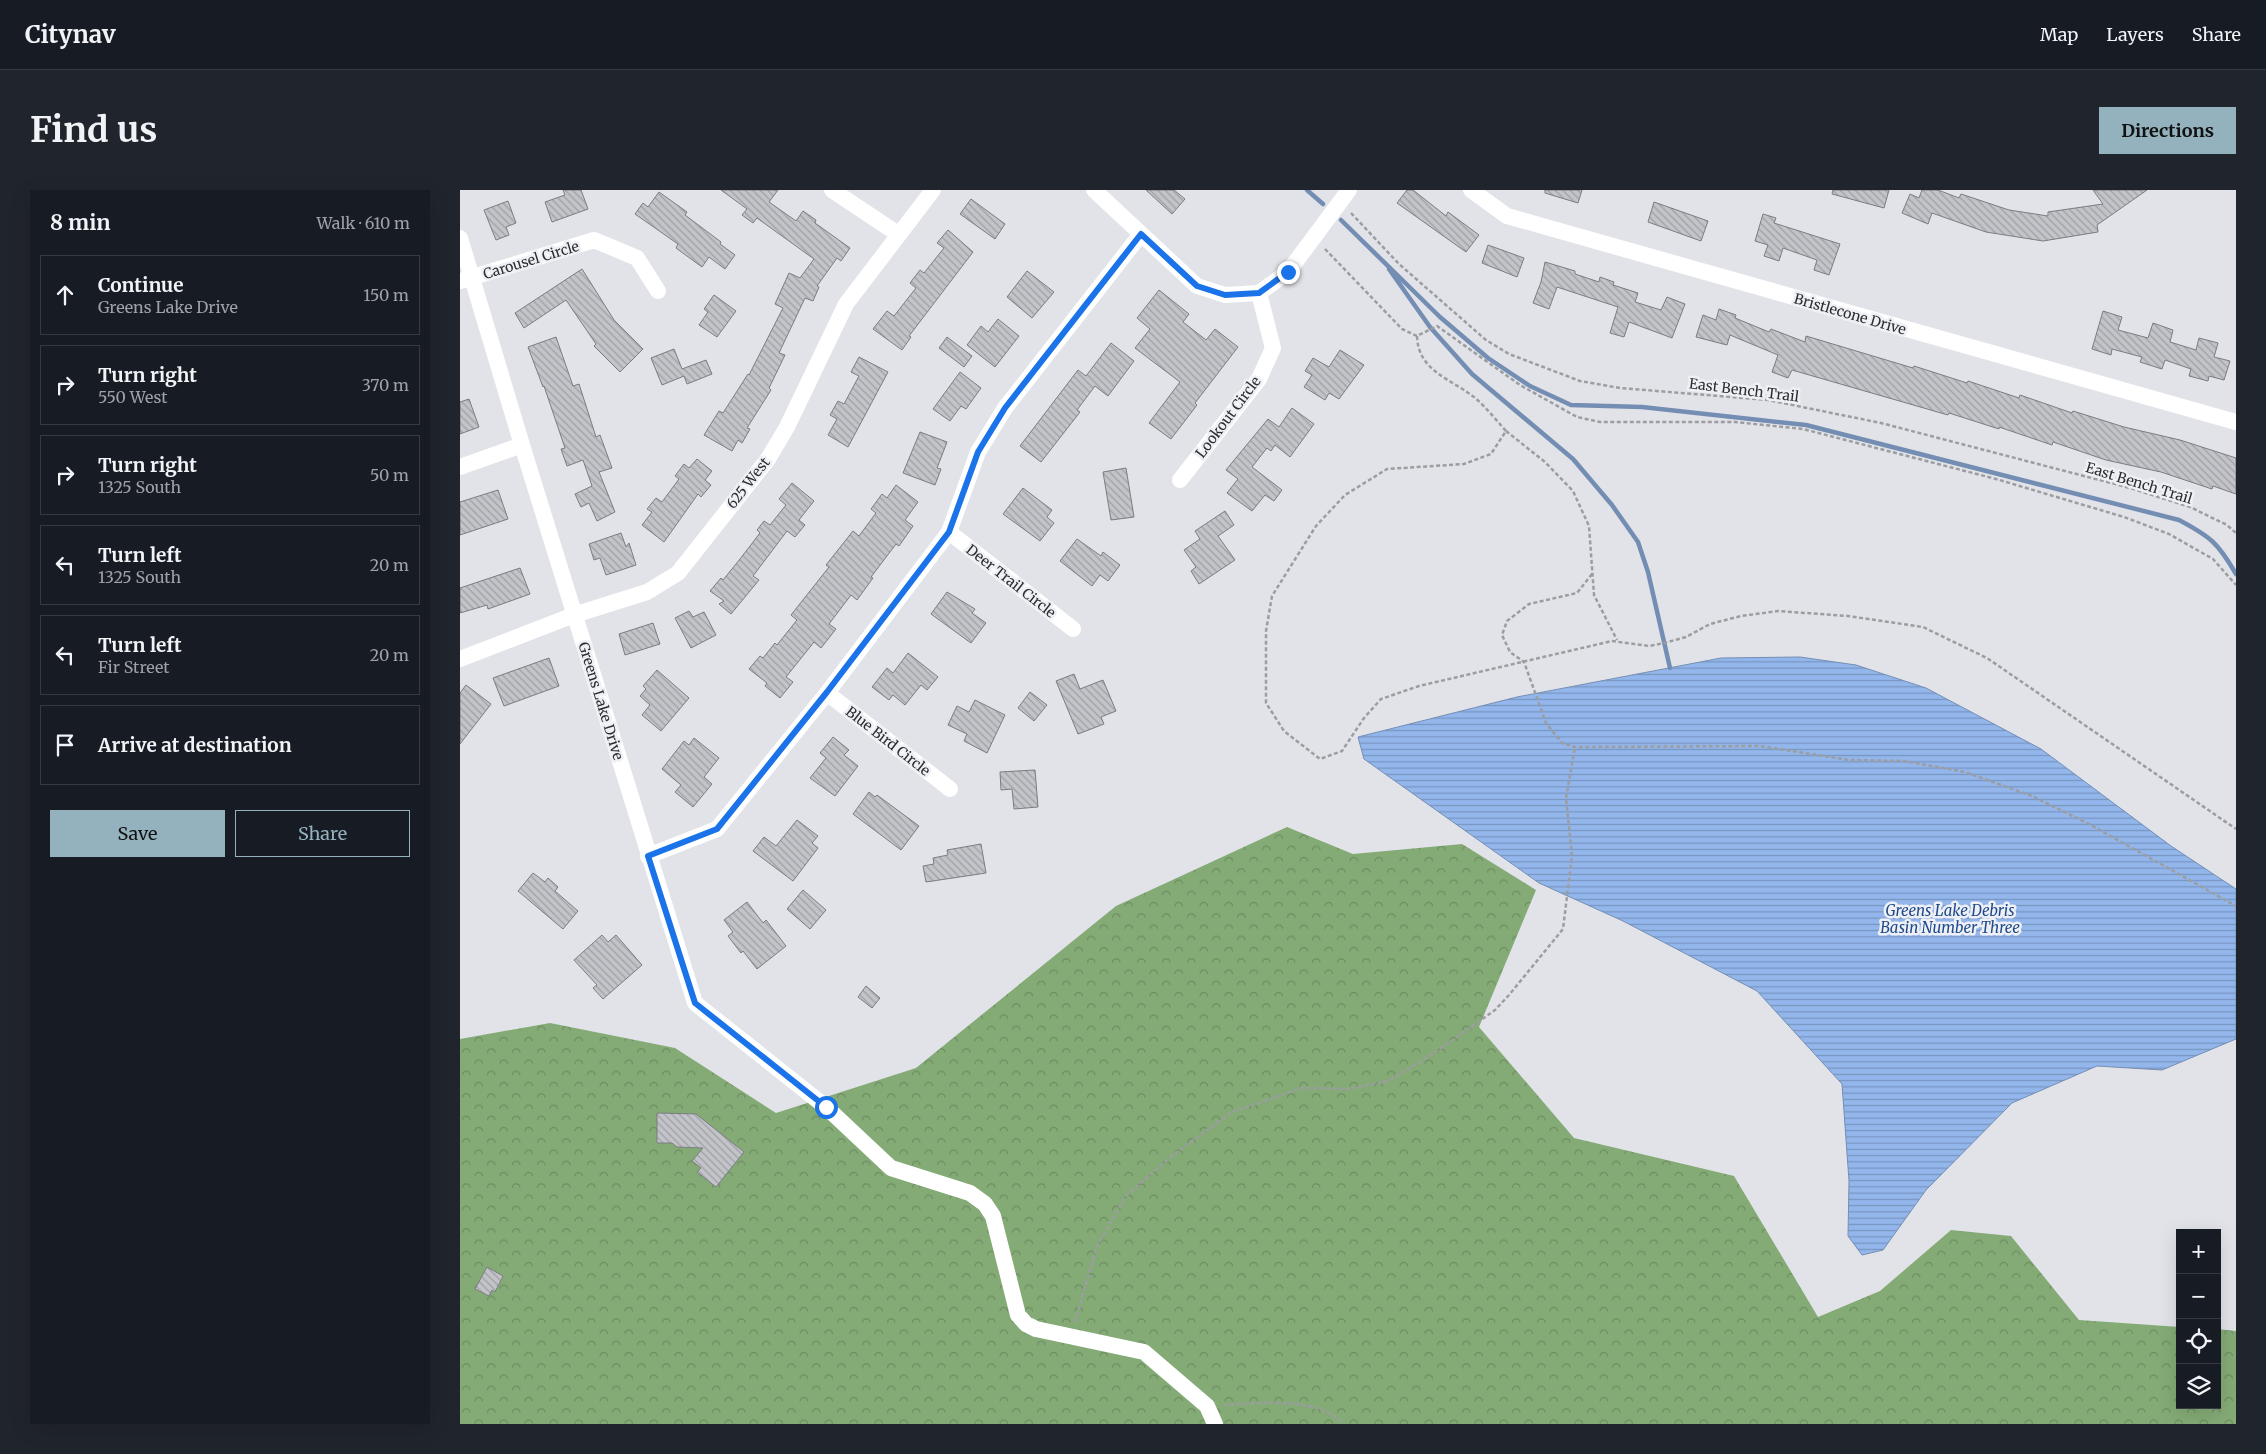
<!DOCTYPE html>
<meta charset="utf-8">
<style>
body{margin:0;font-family:Merriweather,serif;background:#20242c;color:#f1f3f6}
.controls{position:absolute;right:15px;bottom:15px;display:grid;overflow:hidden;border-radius:0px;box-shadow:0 5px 20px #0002}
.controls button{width:45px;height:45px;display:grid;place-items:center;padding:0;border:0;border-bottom:1px solid #363941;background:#171b24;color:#f1f3f6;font:25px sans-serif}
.stop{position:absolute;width:15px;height:15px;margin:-11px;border:4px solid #1a73e8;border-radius:50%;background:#fff}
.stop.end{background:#1a73e8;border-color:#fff;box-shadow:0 1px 5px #0008}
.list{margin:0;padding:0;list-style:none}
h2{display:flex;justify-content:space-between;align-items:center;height:65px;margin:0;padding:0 20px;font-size:21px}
h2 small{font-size:16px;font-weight:400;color:#9ea1a6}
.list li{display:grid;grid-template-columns:32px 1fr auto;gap:15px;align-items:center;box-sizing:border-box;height:80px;margin:0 10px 10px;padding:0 10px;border:1px solid #363941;border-radius:0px}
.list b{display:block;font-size:19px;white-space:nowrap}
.list p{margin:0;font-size:16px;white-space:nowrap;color:#9ea1a6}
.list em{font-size:16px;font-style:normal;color:#9ea1a6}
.actions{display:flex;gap:10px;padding:15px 20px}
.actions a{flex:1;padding:11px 0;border:1px solid #94b2bd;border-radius:0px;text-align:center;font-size:18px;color:#94b2bd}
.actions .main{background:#94b2bd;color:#111}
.icon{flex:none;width:28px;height:28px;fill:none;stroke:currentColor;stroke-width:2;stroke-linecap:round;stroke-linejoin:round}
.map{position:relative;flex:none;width:1776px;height:1234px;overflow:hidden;border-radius:0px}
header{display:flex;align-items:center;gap:30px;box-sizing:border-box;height:70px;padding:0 25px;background:#171b24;border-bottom:1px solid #363941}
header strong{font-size:24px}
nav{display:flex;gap:28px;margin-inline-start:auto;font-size:18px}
.intro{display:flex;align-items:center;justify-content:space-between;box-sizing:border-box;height:120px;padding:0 30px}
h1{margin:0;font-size:35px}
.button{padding:12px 22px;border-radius:0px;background:#94b2bd;color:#111;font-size:18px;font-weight:700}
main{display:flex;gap:30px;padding:0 30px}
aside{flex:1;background:#171b24;border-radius:0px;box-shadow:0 5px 20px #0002}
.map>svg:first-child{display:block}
.forest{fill:url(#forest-crowns)}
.water{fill:url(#water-rules);stroke:#748eb3}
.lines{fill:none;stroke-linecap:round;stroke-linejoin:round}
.stream{stroke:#748eb3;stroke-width:4.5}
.building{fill:url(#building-back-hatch);stroke:#7b7c81}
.path{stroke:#9c9da1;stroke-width:2.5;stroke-dasharray:4 2.5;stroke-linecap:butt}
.minor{stroke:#fff;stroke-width:16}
.route{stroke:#1a73e8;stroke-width:6}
.labels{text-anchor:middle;stroke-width:5;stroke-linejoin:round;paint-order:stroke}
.street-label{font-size:14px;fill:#2c2d2f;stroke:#eff0f6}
.water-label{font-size:15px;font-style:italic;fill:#1e4a8a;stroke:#eff0f6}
</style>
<header>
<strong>Citynav</strong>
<nav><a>Map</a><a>Layers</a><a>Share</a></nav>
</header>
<div class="intro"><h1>Find us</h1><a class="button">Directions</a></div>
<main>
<aside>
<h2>8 min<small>Walk · 610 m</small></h2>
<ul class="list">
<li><svg class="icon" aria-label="ahead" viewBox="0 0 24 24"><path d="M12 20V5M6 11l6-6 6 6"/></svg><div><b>Continue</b><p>Greens Lake Drive</p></div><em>150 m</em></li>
<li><svg class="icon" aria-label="right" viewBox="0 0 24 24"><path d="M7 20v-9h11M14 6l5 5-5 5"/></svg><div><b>Turn right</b><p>550 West</p></div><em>370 m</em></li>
<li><svg class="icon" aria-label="right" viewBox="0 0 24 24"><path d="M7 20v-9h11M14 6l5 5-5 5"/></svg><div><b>Turn right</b><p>1325 South</p></div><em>50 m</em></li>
<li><svg class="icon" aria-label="left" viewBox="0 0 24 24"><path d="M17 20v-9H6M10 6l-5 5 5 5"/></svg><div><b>Turn left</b><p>1325 South</p></div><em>20 m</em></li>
<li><svg class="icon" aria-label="left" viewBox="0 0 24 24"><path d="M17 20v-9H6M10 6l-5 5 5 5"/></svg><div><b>Turn left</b><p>Fir Street</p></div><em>20 m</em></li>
<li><svg class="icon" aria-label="arrive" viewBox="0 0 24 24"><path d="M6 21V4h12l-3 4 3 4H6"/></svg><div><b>Arrive at destination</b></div></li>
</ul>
<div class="actions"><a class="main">Save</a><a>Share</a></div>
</aside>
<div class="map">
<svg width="1776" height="1234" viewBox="0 0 1776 1234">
<defs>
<pattern id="forest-crowns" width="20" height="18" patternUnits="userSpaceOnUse" patternTransform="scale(1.25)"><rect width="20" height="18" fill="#84ab76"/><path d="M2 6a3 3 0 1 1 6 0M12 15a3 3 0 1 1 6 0" fill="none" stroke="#6c8c61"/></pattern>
<pattern id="water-rules" width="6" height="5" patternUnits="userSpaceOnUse" patternTransform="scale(1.25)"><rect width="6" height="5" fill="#93b7ec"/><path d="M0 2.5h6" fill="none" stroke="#7895c0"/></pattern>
<pattern id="building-back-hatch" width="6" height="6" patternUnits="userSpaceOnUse" patternTransform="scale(1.25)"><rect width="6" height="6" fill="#c3c4c9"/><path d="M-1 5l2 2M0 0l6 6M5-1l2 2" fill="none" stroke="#9fa0a4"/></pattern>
</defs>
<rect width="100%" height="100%" fill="#e2e3e8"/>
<path class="forest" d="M827,637l66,27 109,-10 74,46 -57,137 95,111 160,38 84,141 62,-26 71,-61 60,6 68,84 101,7v78h37v-76l19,2v93h-1776v-385l90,-16 125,25 101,65 140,-45 200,-162z"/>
<path class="water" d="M1340,467l56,8 70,23 115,61 130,97 65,43v150l-74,31 -65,-4 -85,37 -86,87 -43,60 -21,5 -14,-19 1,-55 -7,-97 -85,-93 -134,-70 -84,-38 -175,-124 -6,-22 159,-40 204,-39z"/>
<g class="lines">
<path class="stream" d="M847,0l16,14
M881,30l99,97 48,41 42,28 41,19 71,2 164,18 373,95c32,17 39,23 57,54
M929,79l41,58 42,47 101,85 39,46 26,37 10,30 22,96"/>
</g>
<path class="building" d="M103,0h18l7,19 -36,13 -7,-20 20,-7z
M261,0h57l-9,12 27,19 7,-10 13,9 -1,3 35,25 -9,13 -4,-3 -20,28 2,1 -6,14 -8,-3 -26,55 6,2 -16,33 2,2 -24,38 3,1 -8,14 -4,-3 -6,11 -28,-16 15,-24 4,2 25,-39 1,1 34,-67 -8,-4 14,-31 11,5 14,-19 -57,-41 -4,5 -11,-8 5,-6z
M686,0h28l11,9 -13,15z
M947,0h6l33,26 2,-4 31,23 -13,17 -69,-49z
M1085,0h37l-4,13 -33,-10z
M1373,0h56l-5,18 -52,-14z
M1462,0h16l21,8 2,-4 48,16 39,6v-4l55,-8 -10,-14h54l-50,35 1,7 -55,9 -57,-9 -54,-19 -4,11 -26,-11 8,-19 9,4z
M199,2l28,20 -2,3 36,27 -1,2 15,11 -10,14 -16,-12 -7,10 -26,-19 2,-4 -43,-30 8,-11 5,4z
M511,9l34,25 -10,15 -35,-25z
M48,11l8,22 -10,4 3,8 -13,5 -12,-30z
M1194,12l54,19 -7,20 -53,-19z
M1303,24l13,4 -2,5 66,21 -11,31 -15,-5 3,-10 -34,-12 -4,13 -15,-5 4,-11 -13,-4z
M488,40l25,22 -64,84 2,1 -9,13 -29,-21 14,-18 7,5 22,-28 -6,-5 10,-13 4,3 20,-25 -7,-5z
M1028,55l36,13 -7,19 -35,-14z
M1085,72l30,9v3l24,8 1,-5 14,5 -1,3 25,8 -3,9 26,8 6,-13 18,7 -13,34 -43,-16 -5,15 -14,-4 8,-26 -61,-20 -8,22 -16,-6 8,-21z
M122,79l32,51 29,29 -23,23 -26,-26 2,-2 -30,-44 -42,28 -9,-15z
M567,81l27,21 -22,26 -25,-21z
M699,100l30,24 -6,8 23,18 9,-11 23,18 -43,56 2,2 -26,34 -22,-16 31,-41 -45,-34 15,-19 -13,-11z
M254,105l22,16 -19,26 -18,-12 9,-13 -4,-3z
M1259,119l17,6 -1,3 34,14 2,-3 34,13 1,-6 107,32 1,-2 53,17 1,-2 51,17 1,-3 52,18 1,-2 51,16 56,13 56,18v36l-23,-8 -1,3 -51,-17 -55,-12 -53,-18 -1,3 -53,-18v2l-50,-16 -1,2 -156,-45 -4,8 -16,-6 6,-17 -48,-20 -3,10 -31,-8 7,-22 13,5z
M1643,121l19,6 -4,13 30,8 5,-15 20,7 -3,12 26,8 3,-12 19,5 -4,14 16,4 -6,19 -15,-4 -1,5 -19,-5 2,-7 -26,-9 -3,9 -22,-7 2,-5 -30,-8 -1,6 -19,-6z
M538,129l21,17 -24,31 -28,-22 14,-19 7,6z
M96,147l17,49 6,-2 17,53 4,-2 12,33 -13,4 16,40 -18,9 -8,-18 -8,4 -6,-13 17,-8 -9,-26 -16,6 -6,-17 4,-1 -21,-62 -1,1 -15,-40z
M487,147l25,19 -8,11 -25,-19z
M651,153l23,18 -26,35 -13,-10 -18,24 3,2 -39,50 -21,-16 58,-76 8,6z
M214,159l8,20 24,-9 6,14 -25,10 -3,-8 -22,9 -11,-27z
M880,160l24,15 -25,34 -10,-6 -4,7 -21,-13 8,-12 -7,-4 8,-13 16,9z
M399,167l29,15 -40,75 -20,-12 9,-16 -7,-4 8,-14 6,3 15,-28 -8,-4z
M500,182l21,16 -15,21 -5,-3 -11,15 -17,-12z
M9,209l10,28 -19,7v-32z
M832,218l22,16 -24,33 -15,-12 -4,6 -4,-3 -15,19 30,23 -8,11 -9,-6 -13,16 -25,-18 11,-14 -12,-9 42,-51 11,8z
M460,242l27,10 -10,26 4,1 -6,16 -32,-12z
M237,269l15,12 -7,9 6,5 -10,12 -3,-3 -34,48 -22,-17 10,-13 -5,-3 9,-11 6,4 17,-23 -4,-3 9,-12 5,4z
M666,278l8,49 -23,3 -8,-48z
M332,293l22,18 -15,19 6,5 -10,12 -8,-6 -34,45 6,4 -28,34 -12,-10 5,-3 -14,-10 11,-13 2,2 17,-21 20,-26 -3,-3 7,-9 6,4 16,-20 -7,-6z
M436,295l22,17 -13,18 8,6 -14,20 -3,-2 -25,33 2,1 -16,22 -6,-5 -22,29 7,5 -15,19 -7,-6 -28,35 7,5 -13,16 -15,-12 2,-3 -18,-14 11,-13 3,2 12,-15 2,2 20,-25 -6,-5 38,-48 -3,-2 27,-34 6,5 17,-23 -5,-4 11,-15 5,4z
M563,298l29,22 -5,7 7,6 -14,18 -37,-27z
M38,300l10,29 -48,16v-33z
M765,321l9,14 -16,11 17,24 -36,24 -8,-13 5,-4 -12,-17 16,-11 -5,-8z
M161,343l5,14 3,-4 7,22 -30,10 -6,-17 -6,2 -5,-16z
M617,349l24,17 2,-4 17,13 -12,16 -8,-6 -8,11 -32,-25z
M60,378l10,26 -42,15 -1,-4 -27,8v-25z
M487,402l28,17 -3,4 14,10 -15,20 -40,-29z
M229,421l4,6 11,-5 12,23 -25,13 -16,-30z
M193,433l7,21 -35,11 -6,-21z
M448,463l30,24 -11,13 -6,-5 -16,20 -12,-10 -4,5 -17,-13 15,-19 6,5z
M89,468l10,28 -55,20 -11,-28z
M197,480l32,28 -28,33 -19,-16 8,-10 -10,-9 6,-7 -3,-3z
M614,484l6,15 23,-9 13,31 -15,6 3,7 -26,10 -22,-53z
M6,495l25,19 -31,40v-51z
M570,502l17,13 -13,16 -16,-13z
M515,510l30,15 -18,38 -23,-12 3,-7 -19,-9 9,-19 12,6z
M373,547l16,13 -5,5 14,11 -23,30 -25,-18 16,-20 -6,-5z
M234,548l25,20 -15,19 8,7 -19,23 -18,-15 6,-7 -19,-16 22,-28 5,4z
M575,580l3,37 -24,2 -2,-20 -11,1 -1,-18z
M409,602l6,5 2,-2 42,31 -18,24 -48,-36z
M337,630l21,16 -6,7 6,5 -25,33 -40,-30 11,-14 12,9z
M521,654l5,29 -60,9 -3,-16 11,-2 -1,-6 15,-3 -1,-5z
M73,683l12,9 3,-4 10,9 -3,4 23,20 -15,18 -45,-38z
M343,700l23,20 -16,19 -23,-20z
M287,712l16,21 3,-3 20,26 -29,23 -14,-18 -2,2 -13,-17 5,-4 -9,-12z
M142,745l6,7 8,-7 26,30 -39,34 -10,-11 4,-3 -23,-25z
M406,796l14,12 -8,10 -14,-11z
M197,923l39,1 48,38 -28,35 -19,-15 4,-4 -9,-7 11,-13 -26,-1 -5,-4h-15z
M27,1077l16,9 -8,16 -3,-2 -3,6 -14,-7z"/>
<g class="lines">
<path class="path" d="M891,23l48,51 87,76 23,14 71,27 40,7 148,12 113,23 249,65 60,19 37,18 9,8
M865,59l77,80 15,7 20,-10 83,59 57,32 23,5h135l68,7 193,50 128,38 45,17 44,25 23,26
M957,146c1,35 34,43 57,61 12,10 22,23 32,34l-15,23 -27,10 -77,5 -42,26 -29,31 -44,70 -6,35v72l18,28 36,28 22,-8 22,-33 17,-19 38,-13 193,-45 37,5 15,-3 22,-6 24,-13 31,-8 37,-5 70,5 75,11 64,31 249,171
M1046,241l39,31 28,29 16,35 5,69 23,45
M1132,384l-15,19 -48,11 -22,17 -5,14 8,17 14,10 22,61 16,20 13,4 185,-1 89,14 55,1 61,11 67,24 57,28 147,82
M615,1132l22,-76 29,-50 47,-41 59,-43 70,-24 47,1 39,-8 43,-26 64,-45 14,-15 54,-66 9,-73 -6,-58 9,-51
M764,1215c31,-2 97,-9 118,19"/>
<path class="minor" d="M372,0l66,44
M634,0l103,96 28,9 34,-2
M1011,0l36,26 729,206
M0,48l62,207 173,558 131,104 65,61 79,25 15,11 8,12 25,99 8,9 10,5 108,23 63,54 8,18
M0,91l134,-41 43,18 21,33
M799,103l29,-21 61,-82
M0,277l62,-22
M720,290l79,-101 14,-31 -14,-55
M489,342l124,97
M0,469l114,-44 73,-23 31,-19 90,-114 19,-32 59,-123 87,-114
M367,503l123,96
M188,666l69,-27 110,-136 122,-161 29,-80 27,-44 136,-174"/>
</g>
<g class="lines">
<path class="route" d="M366,917l-131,-104 -47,-147 69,-27 110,-137 122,-160 29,-80 27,-44 136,-174 56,52 28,9 34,-2 29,-21"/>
</g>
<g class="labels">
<g class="street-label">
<text transform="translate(71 70) rotate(-17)" y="5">Carousel Circle</text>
<text transform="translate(1390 124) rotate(16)" y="5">Bristlecone Drive</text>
<text transform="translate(1284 200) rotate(7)" y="5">East Bench Trail</text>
<text transform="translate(768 227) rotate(-53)" y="5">Lookout Circle</text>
<text transform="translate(288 293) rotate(-52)" y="5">625 West</text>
<text transform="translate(1679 293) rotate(17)" y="5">East Bench Trail</text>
<text transform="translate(551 391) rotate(38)" y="5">Deer Trail Circle</text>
<text transform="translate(141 511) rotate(73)" y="5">Greens Lake Drive</text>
<text transform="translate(428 551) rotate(38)" y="5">Blue Bird Circle</text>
</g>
<g class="water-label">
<text x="1490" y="726">Greens Lake Debris<tspan x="1490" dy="17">Basin Number Three</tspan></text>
</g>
</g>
</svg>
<div class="controls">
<button>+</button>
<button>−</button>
<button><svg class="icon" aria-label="locate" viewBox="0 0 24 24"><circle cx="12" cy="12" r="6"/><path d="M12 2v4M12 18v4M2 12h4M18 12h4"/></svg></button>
<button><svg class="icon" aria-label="layers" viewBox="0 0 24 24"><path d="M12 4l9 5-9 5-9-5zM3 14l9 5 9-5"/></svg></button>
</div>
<div class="stop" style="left:366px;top:917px"></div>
<div class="stop end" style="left:828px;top:82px"></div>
</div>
</main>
